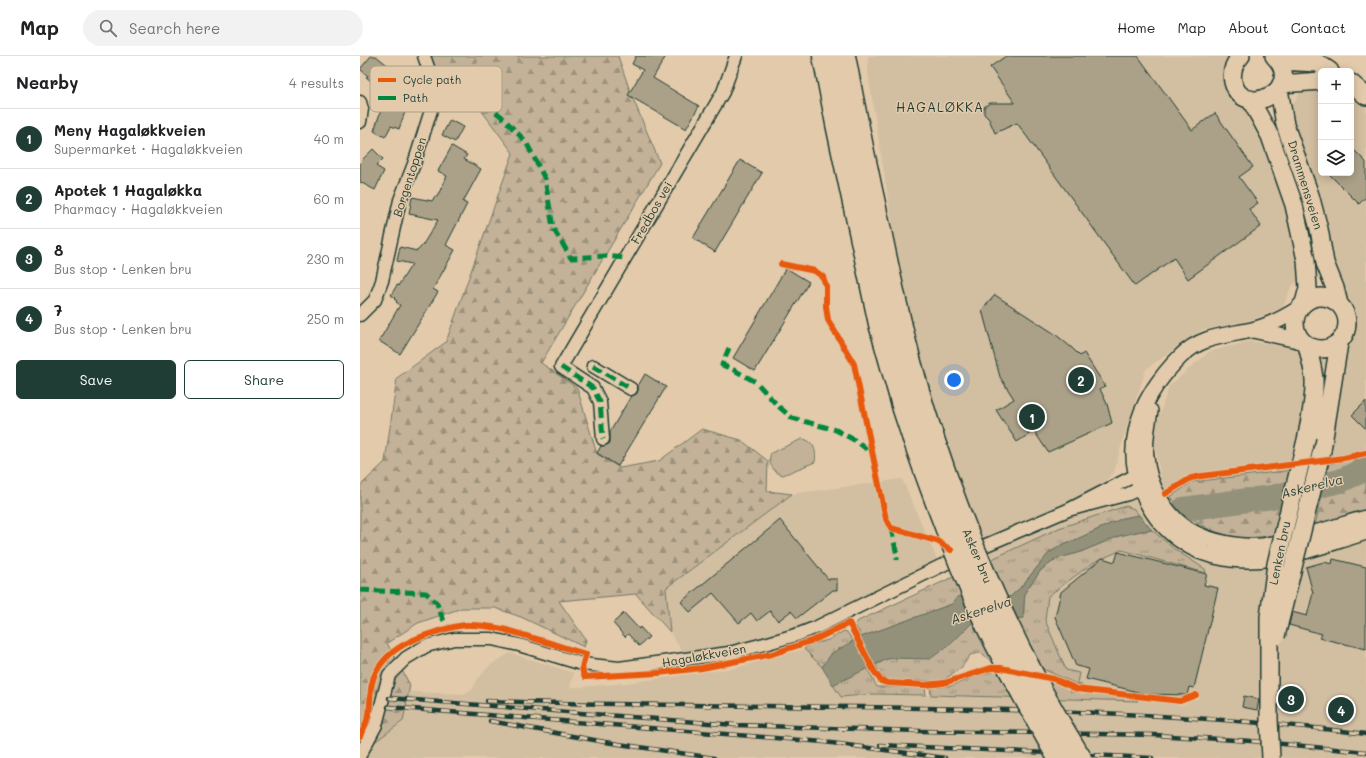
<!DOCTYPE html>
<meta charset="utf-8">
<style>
body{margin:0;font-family:Mali,sans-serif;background:#f2f2f2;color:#202124}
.controls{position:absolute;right:12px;top:12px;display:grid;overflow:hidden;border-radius:6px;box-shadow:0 2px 10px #0003}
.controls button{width:36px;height:36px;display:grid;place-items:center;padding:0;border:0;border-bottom:1px solid #e0e0e0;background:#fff;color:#202124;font:20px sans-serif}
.you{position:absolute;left:594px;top:324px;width:14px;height:14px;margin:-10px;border:3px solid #fff;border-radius:50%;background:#1a73e8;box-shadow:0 0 0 6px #1a73e833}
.badge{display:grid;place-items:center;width:26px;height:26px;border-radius:50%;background:#1f3d34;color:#fff;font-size:13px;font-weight:700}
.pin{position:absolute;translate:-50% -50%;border:2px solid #fff;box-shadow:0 1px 4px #0006}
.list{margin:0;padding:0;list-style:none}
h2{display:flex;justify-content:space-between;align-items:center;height:52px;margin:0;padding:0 16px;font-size:17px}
h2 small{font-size:13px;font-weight:400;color:#757577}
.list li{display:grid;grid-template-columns:26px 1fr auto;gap:12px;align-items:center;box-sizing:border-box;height:60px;padding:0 16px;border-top:1px solid #e0e0e0}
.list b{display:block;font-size:15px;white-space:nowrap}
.list p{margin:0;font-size:13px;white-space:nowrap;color:#757577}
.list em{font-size:13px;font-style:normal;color:#757577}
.actions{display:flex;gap:8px;padding:12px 16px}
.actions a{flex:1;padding:9px 0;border:1px solid #1f3d34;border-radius:6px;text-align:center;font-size:14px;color:#1f3d34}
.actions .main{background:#1f3d34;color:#fff}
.icon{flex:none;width:22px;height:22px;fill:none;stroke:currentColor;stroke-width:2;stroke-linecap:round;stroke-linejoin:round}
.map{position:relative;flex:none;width:1006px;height:702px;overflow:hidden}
header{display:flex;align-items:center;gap:24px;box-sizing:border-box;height:56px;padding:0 20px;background:#fff;border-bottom:1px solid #e0e0e0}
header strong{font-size:19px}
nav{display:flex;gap:22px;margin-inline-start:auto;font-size:14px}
.search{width:280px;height:36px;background:#f2f2f2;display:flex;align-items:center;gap:10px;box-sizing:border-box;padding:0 14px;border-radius:22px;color:#757577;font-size:15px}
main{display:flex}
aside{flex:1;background:#fff}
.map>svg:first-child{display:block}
.built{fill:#d2bea0}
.grass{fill:url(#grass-tufts);stroke:#717866}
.forest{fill:url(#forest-firs);stroke:#717866}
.garden{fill:#c3b298;stroke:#717866}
.water{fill:#93917a;stroke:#656f5e}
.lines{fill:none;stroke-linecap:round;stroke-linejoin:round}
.river{stroke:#93917a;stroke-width:24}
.building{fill:#aaa188;stroke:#1f3d34}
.minor-casing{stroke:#1f3d34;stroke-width:15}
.tertiary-casing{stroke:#1f3d34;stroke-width:18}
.secondary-casing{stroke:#1f3d34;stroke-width:20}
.motorway-casing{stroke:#1f3d34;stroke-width:25}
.minor{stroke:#e3caab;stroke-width:12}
.tertiary{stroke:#e3caab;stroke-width:15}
.secondary{stroke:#e3caab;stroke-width:17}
.motorway{stroke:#e3caab;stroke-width:22}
.rail-casing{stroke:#1f3d34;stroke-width:4.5}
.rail{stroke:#e3caab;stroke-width:3;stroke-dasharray:9;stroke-linecap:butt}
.secondary-bridge-casing{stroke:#1f3d34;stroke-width:20;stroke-linecap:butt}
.motorway-bridge-casing{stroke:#1f3d34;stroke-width:25;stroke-linecap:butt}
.secondary-bridge{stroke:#e3caab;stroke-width:17}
.motorway-bridge{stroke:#e3caab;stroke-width:22}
.quiet{stroke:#00873e;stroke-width:5;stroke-dasharray:10 5;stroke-linecap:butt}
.cycleway-casing{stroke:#e3caab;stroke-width:8}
.cycleway{stroke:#e8590c;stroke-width:6}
.labels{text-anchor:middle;stroke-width:3;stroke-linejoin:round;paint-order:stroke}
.street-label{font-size:12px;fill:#1f3d34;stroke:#e3caab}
.neighbourhood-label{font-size:13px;letter-spacing:1px;fill:#1f3d34;stroke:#e3caab}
.water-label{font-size:13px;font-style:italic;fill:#2b453b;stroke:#e3caab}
.key{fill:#e3caab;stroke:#a8a087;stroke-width:1}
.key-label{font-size:11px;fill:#1f3d34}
</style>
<header>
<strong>Map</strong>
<div class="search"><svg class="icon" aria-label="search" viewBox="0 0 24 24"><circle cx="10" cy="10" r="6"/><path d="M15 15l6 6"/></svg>Search here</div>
<nav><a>Home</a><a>Map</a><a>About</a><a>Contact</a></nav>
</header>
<main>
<aside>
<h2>Nearby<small>4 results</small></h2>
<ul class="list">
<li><span class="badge">1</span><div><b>Meny Hagaløkkveien</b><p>Supermarket · Hagaløkkveien</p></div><em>40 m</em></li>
<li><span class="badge">2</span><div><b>Apotek 1 Hagaløkka</b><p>Pharmacy · Hagaløkkveien</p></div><em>60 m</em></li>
<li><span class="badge">3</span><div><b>8</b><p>Bus stop · Lenken bru</p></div><em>230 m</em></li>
<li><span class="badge">4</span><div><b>7</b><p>Bus stop · Lenken bru</p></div><em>250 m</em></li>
</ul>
<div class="actions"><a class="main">Save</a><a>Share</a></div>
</aside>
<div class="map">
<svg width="1006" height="702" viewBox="0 0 1006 702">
<defs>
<pattern id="grass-tufts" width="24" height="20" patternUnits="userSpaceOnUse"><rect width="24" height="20" fill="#c3b298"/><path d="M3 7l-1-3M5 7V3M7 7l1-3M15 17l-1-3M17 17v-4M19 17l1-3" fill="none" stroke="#9e927d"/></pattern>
<pattern id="forest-firs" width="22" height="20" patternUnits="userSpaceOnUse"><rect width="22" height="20" fill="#c3b298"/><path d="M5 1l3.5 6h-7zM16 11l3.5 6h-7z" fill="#9e927d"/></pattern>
</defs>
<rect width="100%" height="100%" fill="#e3caab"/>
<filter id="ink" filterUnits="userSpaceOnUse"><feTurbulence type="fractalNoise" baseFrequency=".025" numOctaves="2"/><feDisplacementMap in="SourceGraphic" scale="8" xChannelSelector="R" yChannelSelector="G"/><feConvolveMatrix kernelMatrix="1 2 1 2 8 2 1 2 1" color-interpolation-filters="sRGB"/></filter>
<g filter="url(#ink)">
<path class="built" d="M508,0h362l62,143 10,78 -11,10 -8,21 -32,12 -49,10 -56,39 -21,63 -11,40 -34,35 -102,40 -34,-82 -37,-149 -39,-243z
M961,22v95h30v-83l15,7v661h-1006v-4l43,-33 -14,-30 76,3 7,-4 5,-10 12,-14 21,-13 64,20 -4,14h12l44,-4 109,-15 69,-19 18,18 19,30 33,-3 140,3 -35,-147 102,-41 81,-25 -9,-49 16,-49 40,-34 41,-11 38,6 19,5 37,-4 8,-21 -4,-25 -7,-19 -24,-91 -28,-81 13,-22z
M542,423l37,85 -127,60 -57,18 -58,12h-13l-14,-22 -4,-44 126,-94z"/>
<path class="grass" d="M766,450l8,3 5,6 -16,3 -48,22 -12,4 -14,9 -29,35 -10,9 -4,-1 -6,-15 -48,23 -91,33 -6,-12 3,-4 201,-93z
M792,474l22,19 31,20 1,4 -84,-23 -28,12 -46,34 -3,24 21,50 13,3 -2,10 5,1 -1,2 -36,-16 -16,-11 -15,-2 -22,5 -9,-8 -5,-1 -8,2 -8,12 -17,12 -7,2h-50l-8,-7 -4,-9 11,-6 6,-1h13l57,-26 9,-9 51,-5 2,-26 16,-22 17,-12 20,-5 41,-17 22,-5z
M484,575l3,1 6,9 -21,12 -10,14 -18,-18 5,-4 19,-5z
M507,612l10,19h48l1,8 -52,-1 -33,3 -8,-12z
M636,615l54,9 25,11 59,7 4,3 -207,-6 -1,-7 21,-2 26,-10z"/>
<path class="forest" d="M70,0h188l13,38 29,69 -119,200 36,25 20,66 23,14 39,-7 43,-32 39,11 27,21 -1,30 25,3 -126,94 4,44 -34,-38 -77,7 27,39 -2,7 -63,-30 -26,-9h-33l-44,15 -31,20 23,42 -7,36 -43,32v-267l25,-24 12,-84 49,-36 67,-189 -40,-54 -31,-14z
M1006,400v55l-51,15 14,-62z
M933,414l-16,65 -38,4 -29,-9 -19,-12 -21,-21 22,-15z"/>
<path class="garden" d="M442,383c12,1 15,13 13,23l-32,13c-10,-2 -16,-13 -12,-22z"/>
<path class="water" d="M779,459l13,15 -11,1 -22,5 -41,17 -20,5 -17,12 -16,22 -2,26 -51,5 -20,20 -22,16 -37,-1 -6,1 -54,26 -11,-18 10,-14 29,-16 91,-33 5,-7 43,-16 6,15 4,1 10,-9 29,-35 14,-9 12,-4 48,-22z"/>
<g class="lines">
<path class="river" d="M896,443l16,-2 68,-16 26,-12
M824,453l64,-9"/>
</g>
<path class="building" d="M11,0h5l19,15 4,-2 5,12 -26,11 -2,-7 -10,-8 2,-1 -8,-7z
M276,0h30l-13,22 46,28 -13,23 -58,-34 15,-25 -11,-6z
M646,0h132l54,74 23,-17 38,54 -14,10 19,26 -9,6 12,17 -73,53 -14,-21 -39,28 -118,-163 -22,10 -6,-14 -5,-5v-7l6,-4h25l-25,-36z
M24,45l22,8 -7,20 -8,-3 -6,11 -11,-6z
M90,64l13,7 -8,15 -13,-7z
M92,90l15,9 -3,4 17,10 -18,33 4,2 -21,41 9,5 -22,39 5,3 -38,62 -21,-13 21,-36 -4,-3 1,-1 -3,-2 1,-1 -4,-3 6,-10 1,1 14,-22 -15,-3 3,-14 17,4 5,-5 16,-26 -29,-6 3,-17 20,4 3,-5 2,1 10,-21 -9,-5z
M991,91l15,15v35l-7,7 -31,-31h23z
M13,93l10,10 -7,7 8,5 -9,19 -15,-8v-18l3,-5z
M380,104l22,13 -47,79 -22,-14z
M426,212l23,14 -54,89 -22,-13z
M635,239l60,39 17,14 8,8 4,-3 21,33 -5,3 7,15 5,19 -64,29 -14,-21 -17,11 -21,-32 18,-11 -14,-22 -18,-67z
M285,318l21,13 -48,79 -21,-13 4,-7 6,-1 3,-2v-11l21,-36 6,-3 1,-3v-4z
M1006,345v28l-14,-14z
M420,464l48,59h9v11h-4l-36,28 -6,-7 -13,10 -8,-10 -13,10 -6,-8 -12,10 -26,-30 -23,19 -9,-10z
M758,496l89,22 -3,11 14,3 -24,100 -5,-1 -2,8 -41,-1 -60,-15 3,-10 -13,-3 -21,-49 6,-25 41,-34 13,4z
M973,503l33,8v82l-46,-11 2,-4 -33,-9 3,-13 15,4 6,-23 -7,-26 18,-5 8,2z
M264,557l15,16 1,-2 9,10 -10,9 -11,-12 -3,3 -12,-14z
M884,640l15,3 -2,11 -15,-3z"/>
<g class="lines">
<defs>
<path id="minor" d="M0,46l2,7 -2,13
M0,259l15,-15 7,-19 18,-81 14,-36 19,-60 -2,-28 -7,-20
M233,310l38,23
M243,383l-3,-37 -7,-14 -32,-21 162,-275 13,-36
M0,699l16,-30 13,-50 17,-17 20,-12 28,-7h38l27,6 63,19 37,4 110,-15 39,-10 31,-9 18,-7 148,-73 103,-44 68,-35 14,3 -9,10 -13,6 -60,16"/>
<path id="tertiary" d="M938,253c-14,9 -30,17 -46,21 -28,6 -51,6 -72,27 -20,20 -39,47 -44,75 -9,41 12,87 47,110 14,10 31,15 48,17 44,6 93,-14 135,-27
M893,274l49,11
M790,355c-3,15 -6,31 -4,46 2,28 19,58 43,73 19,12 53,18 74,16 10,-2 20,-5 30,-7 24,-6 49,-14 73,-21"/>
<path id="secondary" d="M881,0c-7,7 -10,16 -8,26 10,39 74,7 41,-26
M919,5l39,2 12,8
M991,27l15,13
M921,28l40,-3
M919,33l6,36 25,70 9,34 6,34 10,25 4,16
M890,43l20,37 24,69 12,55 2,28 -4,15
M935 267a26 26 0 1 1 52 0a26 26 0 1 1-52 0Z
M947,380c3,-18 8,-38 7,-57 -1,-11 -4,-22 -7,-34
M962,394l17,-107"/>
<path id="motorway" d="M464,0l13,68 43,200 24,85 9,27
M484,0c11,58 23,117 36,175 14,68 29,136 51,202"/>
</defs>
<use href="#minor" class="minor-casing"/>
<use href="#tertiary" class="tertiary-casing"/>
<use href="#secondary" class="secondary-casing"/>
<use href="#motorway" class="motorway-casing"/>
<use href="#minor" class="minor"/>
<use href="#tertiary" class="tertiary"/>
<use href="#secondary" class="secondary"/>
<use href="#motorway" class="motorway"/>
<defs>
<path id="rail" d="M29,642l346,27 184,6 236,4 96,6 115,11
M127,645c174,6 348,4 522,9 119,3 239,9 357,24
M28,651l387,31 49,4 121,16
M130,665l115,21 109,16
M520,689l272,13"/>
</defs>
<use href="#rail" class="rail-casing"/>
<use href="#rail" class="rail"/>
<defs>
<path id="secondary-bridge" d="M916,580l46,-186
M911,702l-2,-39v-102l7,-53 31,-128"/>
<path id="motorway-bridge" d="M571,377c37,113 86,224 149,325
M553,380c22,64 46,127 74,189 22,45 47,89 72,133"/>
</defs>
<use href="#secondary-bridge" class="secondary-bridge-casing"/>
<use href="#motorway-bridge" class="motorway-bridge-casing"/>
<use href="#secondary-bridge" class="secondary-bridge"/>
<use href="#motorway-bridge" class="motorway-bridge"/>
<path class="quiet" d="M71,20l33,13 37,27 25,26 19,37 8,49 18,30 35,-2 19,2
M369,292l-7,17 12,5 22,12 22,24 14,12 44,12 22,12 13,11
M233,310l38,23
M201,311l32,21 7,14 3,37
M531,472l6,27v5
M0,534l66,3 11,10 5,14 7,12"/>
<defs>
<path id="cycleway" d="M421,208l34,7 8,6 3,9v20l2,14 26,44 32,155 5,9 46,13 14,9
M805,438l26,-16 11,-2 142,-18 22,-5
M0,680c4,-7 7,-14 9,-22 2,-14 0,-30 7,-42 9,-17 24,-27 42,-34 14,-5 31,-11 47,-13 24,-1 46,6 68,13 18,5 35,11 53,16 -3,9 -6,15 -1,23l73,-4 44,-5 70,-14 42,-14 35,-17 25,48 7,10 7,2 37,2 19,-2 47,-15h10l53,11 23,10 103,12 16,-6"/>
</defs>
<use href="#cycleway" class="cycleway-casing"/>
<use href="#cycleway" class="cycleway"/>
</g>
</g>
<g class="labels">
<g class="street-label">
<text transform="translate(50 121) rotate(-72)" y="4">Borgentoppen</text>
<text transform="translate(945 129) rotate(73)" y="4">Drammensveien</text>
<text transform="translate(292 157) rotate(-60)" y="4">Fredbos vei</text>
<text transform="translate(920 497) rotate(-78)" y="4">Lenken bru</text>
<text transform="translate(617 500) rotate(67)" y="4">Asker bru</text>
<text transform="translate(344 600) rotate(-10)" y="4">Hagaløkkveien</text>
</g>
<g class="neighbourhood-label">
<text x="580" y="56">HAGALØKKA</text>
</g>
<g class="water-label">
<text transform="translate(952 430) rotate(-14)" y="5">Askerelva</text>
<text transform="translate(621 554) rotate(-18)" y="5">Askerelva</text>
</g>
</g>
<rect x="10" y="10" width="132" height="46" rx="6" class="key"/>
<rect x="18" y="22" width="18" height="4" fill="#e8590c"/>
<rect x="18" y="40" width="18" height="4" fill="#00873e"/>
<g class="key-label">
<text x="43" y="28">Cycle path</text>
<text x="43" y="46">Path</text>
</g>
</svg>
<div class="controls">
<button>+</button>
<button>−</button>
<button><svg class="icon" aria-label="layers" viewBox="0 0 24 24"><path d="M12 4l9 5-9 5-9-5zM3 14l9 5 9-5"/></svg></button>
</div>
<div class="you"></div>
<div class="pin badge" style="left:672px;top:361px">1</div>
<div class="pin badge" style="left:721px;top:324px">2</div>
<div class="pin badge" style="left:931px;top:643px">3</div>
<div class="pin badge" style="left:981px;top:654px">4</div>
</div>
</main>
